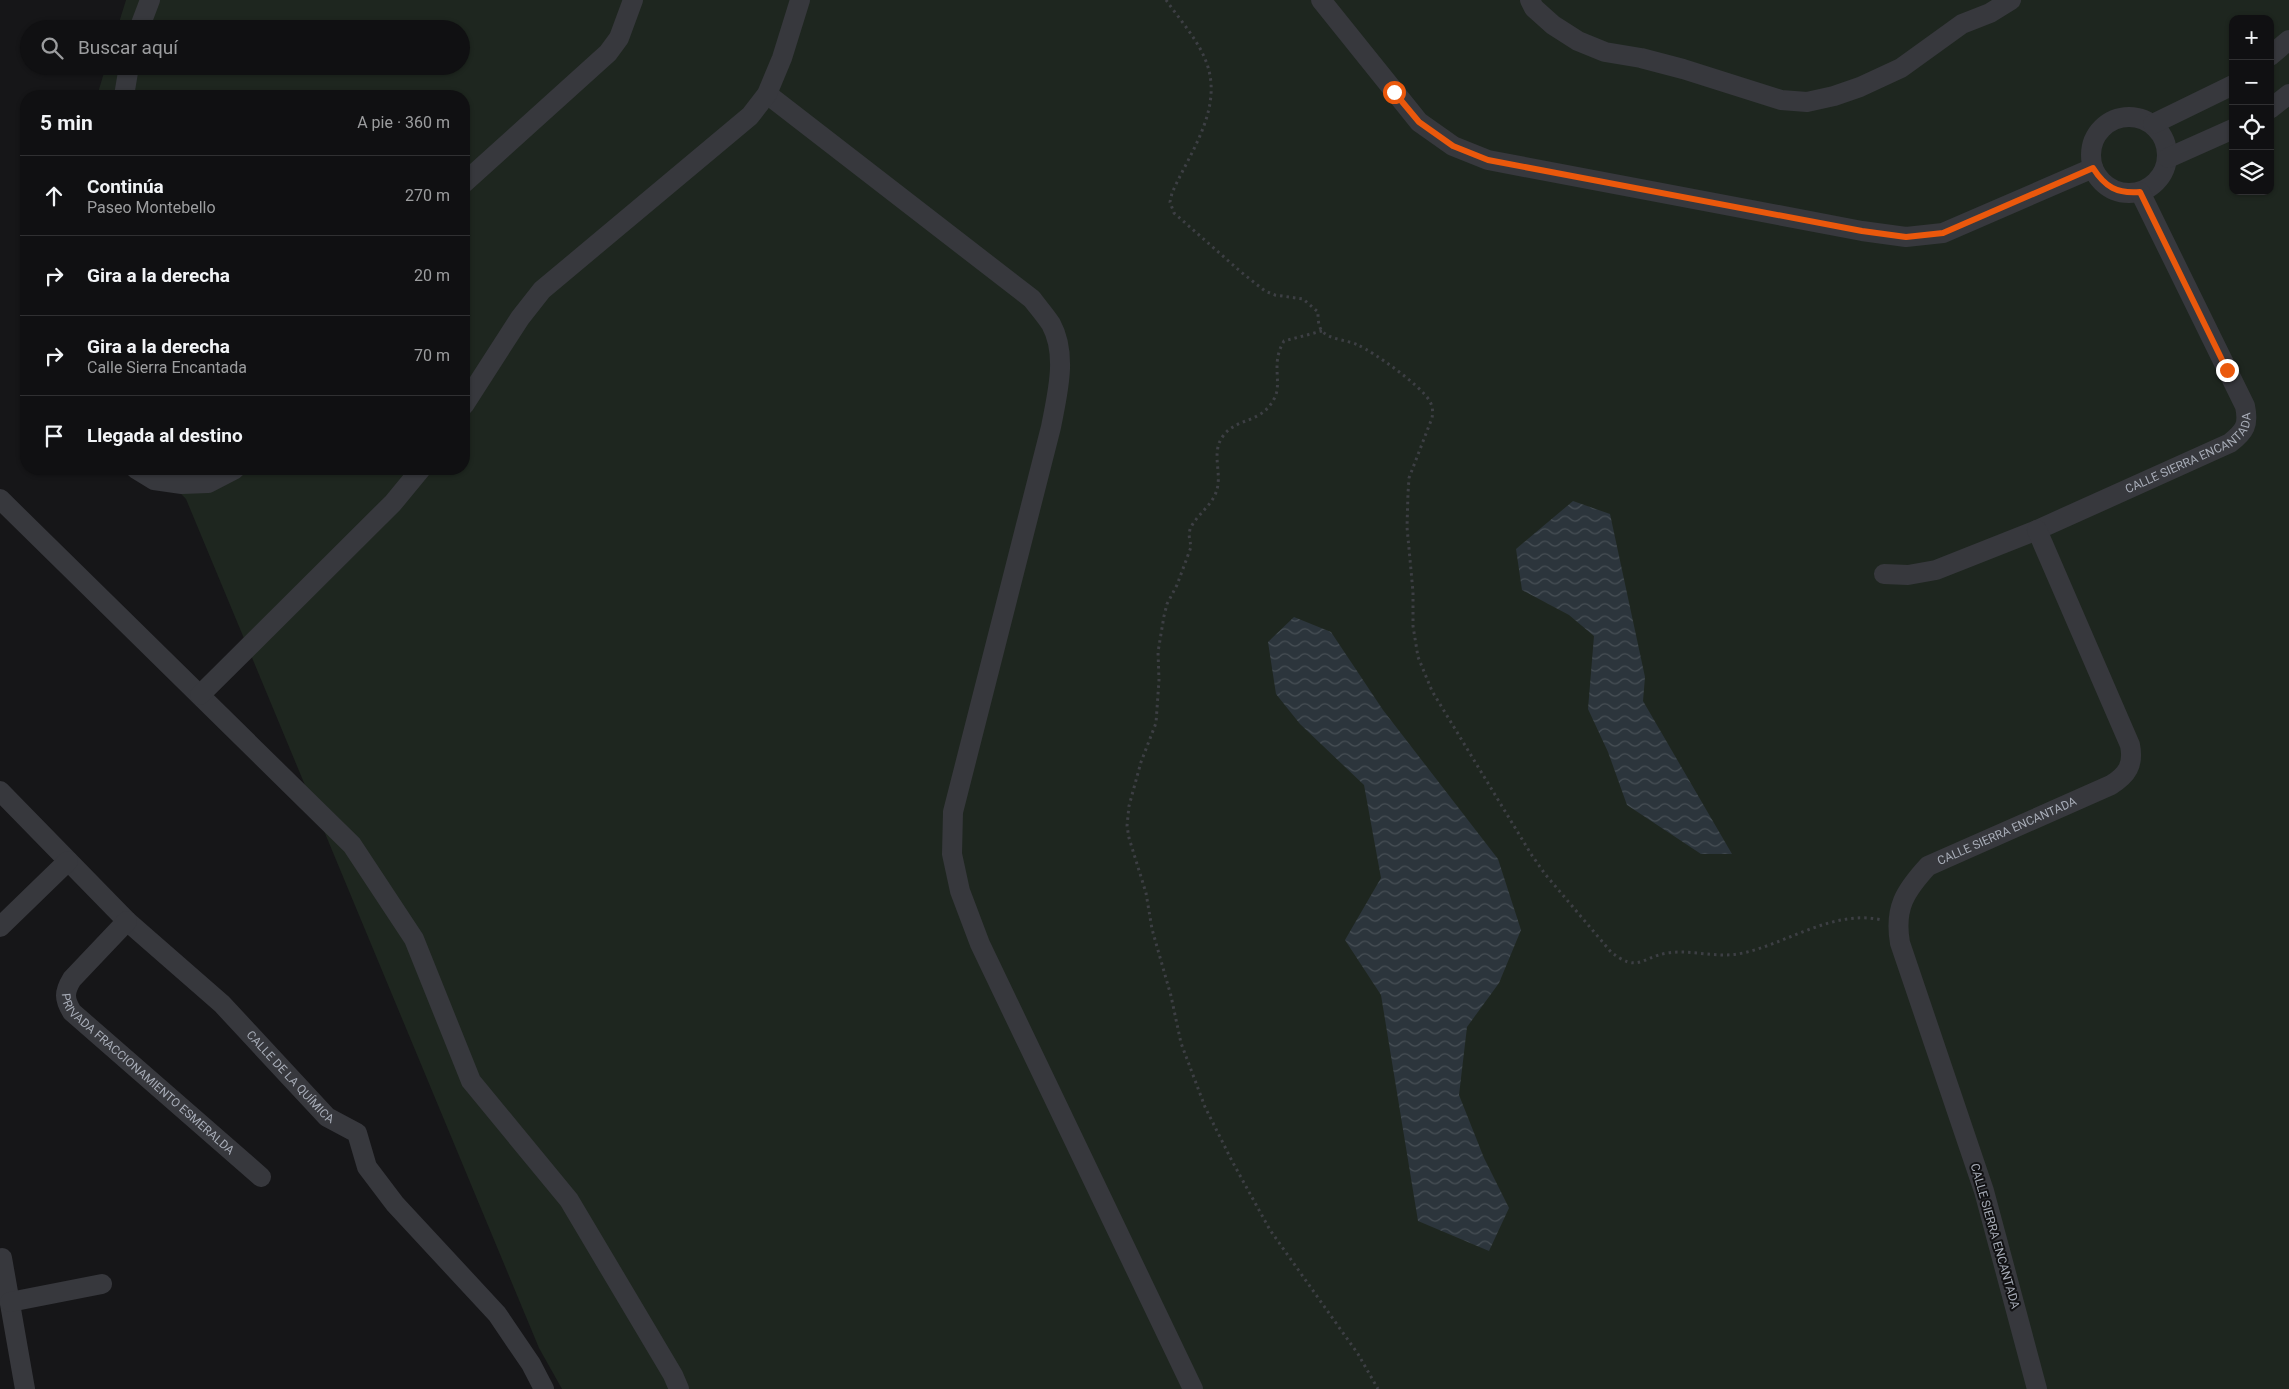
<!DOCTYPE html>
<html lang="es">
<meta charset="utf-8">
<style>
body{margin:0;font-family:Roboto,sans-serif;background:#1e1e20;color:#f1f3f6}
.controls{position:absolute;right:15px;top:15px;display:grid;overflow:hidden;border-radius:10px;box-shadow:0 1px 4px #0004}
.controls button{width:45px;height:45px;display:grid;place-items:center;padding:0;border:0;border-bottom:1px solid #303032;background:#101012;color:#f1f3f6;font:25px sans-serif}
.stop{position:absolute;width:15px;height:15px;margin:-11px;border:4px solid #ea580c;border-radius:50%;background:#fff}
.stop.end{background:#ea580c;border-color:#fff;box-shadow:0 1px 5px #0008}
.list{margin:0;padding:0;list-style:none}
h2{display:flex;justify-content:space-between;align-items:center;height:65px;margin:0;padding:0 20px;font-size:21px}
h2 small{font-size:16px;font-weight:400;color:#9c9d9f}
.list li{display:grid;grid-template-columns:32px 1fr auto;gap:15px;align-items:center;box-sizing:border-box;height:80px;padding:0 20px;border-top:1px solid #303032}
.list b{display:block;font-size:19px;white-space:nowrap}
.list p{margin:0;font-size:16px;white-space:nowrap;color:#9c9d9f}
.list em{font-size:16px;font-style:normal;color:#9c9d9f}
.icon{flex:none;width:28px;height:28px;fill:none;stroke:currentColor;stroke-width:2;stroke-linecap:round;stroke-linejoin:round}
.map{position:relative;flex:none;width:2289px;height:1389px;overflow:hidden}
.search{position:absolute;background:#101012;box-shadow:0 1px 4px #0004;left:20px;top:20px;width:450px;height:55px;display:flex;align-items:center;gap:12px;box-sizing:border-box;padding:0 18px;border-radius:28px;color:#9c9d9f;font-size:19px}
.panel{position:absolute;background:#101012;box-shadow:0 1px 4px #0004;left:20px;top:90px;width:450px;height:385px;border-radius:20px}
.map>svg:first-child{display:block}
.green{fill:#1e261f;fill-rule:evenodd}
.water{fill:url(#water-waves)}
.lines{fill:none;stroke-linecap:round;stroke-linejoin:round}
.path{stroke:#3d3f44;stroke-width:3;stroke-dasharray:2.5 4;stroke-linecap:butt}
.minor{stroke:#37383d;stroke-width:20}
.route{stroke:#ea580c;stroke-width:6}
.labels{text-anchor:middle;stroke-width:4;stroke-linejoin:round;paint-order:stroke}
.street-label{font-size:12px;fill:#a8adb8;stroke:#111113}
</style>
<div class="map">
<svg width="2289" height="1389" viewBox="0 0 2289 1389">
<defs>
<pattern id="water-waves" width="16" height="10" patternUnits="userSpaceOnUse" patternTransform="scale(1.25)"><rect width="16" height="10" fill="#2c353c"/><path d="M0 5q4-4 8 0t8 0" fill="none" stroke="#485056"/></pattern>
</defs>
<rect width="100%" height="100%" fill="#161618"/>
<path class="green" d="M126,0h2163v1389h-1727l-23,-41 -353,-849 -29,-30h307v-373h-367l9,-30h355v-37h-344zM2233,19h37v172h-37z"/>
<path class="water" d="M1573,501l37,13 35,163 -2,24 89,153h-31l-74,-49 -19,-53 -20,-43 6,-73 -25,-21 -47,-25 -6,-41z
M1294,617l37,15 52,78 115,149 23,71 -22,53 -32,44 -8,68 25,63 25,50 -20,43 -71,-30 -37,-226 -36,-55 36,-62 -17,-93 -64,-61 -24,-30 -8,-52z"/>
<g class="lines">
<path class="path" d="M1166,0c14,20 33,41 41,64 16,46 -18,90 -35,129l-2,9 4,11 67,59 24,19 10,4 28,4 15,13c0,6 0,14 4,19 8,9 26,9 36,14 17,8 62,40 71,55 4,6 4,12 3,18l-23,60 -1,15 -1,34 6,65v34l5,31 14,34 99,163 14,20 66,78c27,21 29,6 56,1 24,-4 50,6 76,0 45,-10 91,-44 139,-33
M1322,331l-38,10c-14,23 -1,42 -10,58 -13,25 -37,18 -51,37 -11,15 -3,32 -5,48 -2,20 -20,28 -28,45l-1,6 2,12 -14,38 -10,19 -3,12 -6,36 1,28 -3,43 -15,39 -12,44 -2,20 2,12 17,55 6,36 19,67 10,47 24,64 27,54 38,69 88,124 20,35"/>
<g class="minor">
<path d="M1321,0l98,122 34,24 35,14 374,71 44,6 37,-4 150,-65"/>
<path d="M1530,0l4,8 19,17 25,16 27,11 36,6 42,11 98,31 26,2 27,-6 26,-9 41,-19 61,-44 28,-11 21,-13"/>
<path d="M139,29l11,-29"/>
<path d="M2270,56l19,-16"/>
<path d="M767,94l265,205c6,8 13,16 19,25 17,31 6,71 0,103l-98,385 -1,42 8,37 20,53 213,445"/>
<path d="M124,96l5,-30"/>
<path d="M2270,109l19,-15"/>
<circle cx="2129" cy="155" r="38"/>
<path d="M2153,124l80,-39"/>
<path d="M2168,158l65,-29"/>
<path d="M464,183l144,-130 11,-15 14,-38"/>
<path d="M464,405l56,-87 22,-28 208,-174 17,-22 15,-36 18,-58"/>
<path d="M136,469l18,11 28,4 26,-1 27,-14"/>
<path d="M0,499l352,346 62,94 57,142 98,119 104,175 6,14"/>
<path id="s1" d="M1884,574l24,1 28,-5 101,-40 193,-87c15,-12 19,-18 15,-37l-105,-214"/>
<path d="M200,695l193,-192 28,-34"/>
<path id="s2" d="M0,791l127,130 95,83 105,113 30,16 10,34 28,37 102,110 34,50 13,25"/>
<path id="s3" d="M127,921l-55,58c-8,13 -8,20 0,33l189,165"/>
<path d="M0,927l68,-66"/>
<path d="M2,1258l23,131"/>
<path d="M10,1302l92,-18"/>
<path id="s4" d="M2037,1389l-53,-198 -84,-248c-6,-35 5,-52 28,-77l183,-81c16,-10 23,-20 19,-40l-93,-215"/>
</g>
</g>
<g class="lines">
<path class="route" d="M1394,92l25,30 34,24 35,14 374,71 44,6 37,-4 150,-65c12,19 24,26 47,24l87,178"/>
</g>
<g class="labels">
<g class="street-label">
<text dy="4" stroke="none"><textPath href="#s1" startOffset="334">CALLE SIERRA ENCANTADA</textPath></text>
<text dy="4" stroke="none"><textPath href="#s4" startOffset="639">CALLE SIERRA ENCANTADA</textPath></text>
<text dy="4" stroke="none"><textPath href="#s3" startOffset="212">PRIVADA FRACCIONAMIENTO ESMERALDA</textPath></text>
<text dy="4" stroke="none"><textPath href="#s2" startOffset="408">CALLE DE LA QUÍMICA</textPath></text>
<text transform="translate(1995 1236) rotate(74)" y="4">CALLE SIERRA ENCANTADA</text>
</g>
</g>
</svg>
<div class="controls">
<button>+</button>
<button>−</button>
<button><svg class="icon" aria-label="locate" viewBox="0 0 24 24"><circle cx="12" cy="12" r="6"/><path d="M12 2v4M12 18v4M2 12h4M18 12h4"/></svg></button>
<button><svg class="icon" aria-label="layers" viewBox="0 0 24 24"><path d="M12 4l9 5-9 5-9-5zM3 14l9 5 9-5"/></svg></button>
</div>
<div class="stop" style="left:1394px;top:92px"></div>
<div class="stop end" style="left:2227px;top:370px"></div>
<div class="search"><svg class="icon" aria-label="search" viewBox="0 0 24 24"><circle cx="10" cy="10" r="6"/><path d="M15 15l6 6"/></svg>Buscar aquí</div>
<section class="panel">
<h2>5 min<small>A pie · 360 m</small></h2>
<ul class="list">
<li><svg class="icon" aria-label="ahead" viewBox="0 0 24 24"><path d="M12 20V5M6 11l6-6 6 6"/></svg><div><b>Continúa</b><p>Paseo Montebello</p></div><em>270 m</em></li>
<li><svg class="icon" aria-label="right" viewBox="0 0 24 24"><path d="M7 20v-9h11M14 6l5 5-5 5"/></svg><div><b>Gira a la derecha</b></div><em>20 m</em></li>
<li><svg class="icon" aria-label="right" viewBox="0 0 24 24"><path d="M7 20v-9h11M14 6l5 5-5 5"/></svg><div><b>Gira a la derecha</b><p>Calle Sierra Encantada</p></div><em>70 m</em></li>
<li><svg class="icon" aria-label="arrive" viewBox="0 0 24 24"><path d="M6 21V4h12l-3 4 3 4H6"/></svg><div><b>Llegada al destino</b></div></li>
</ul>
</section>
</div>
